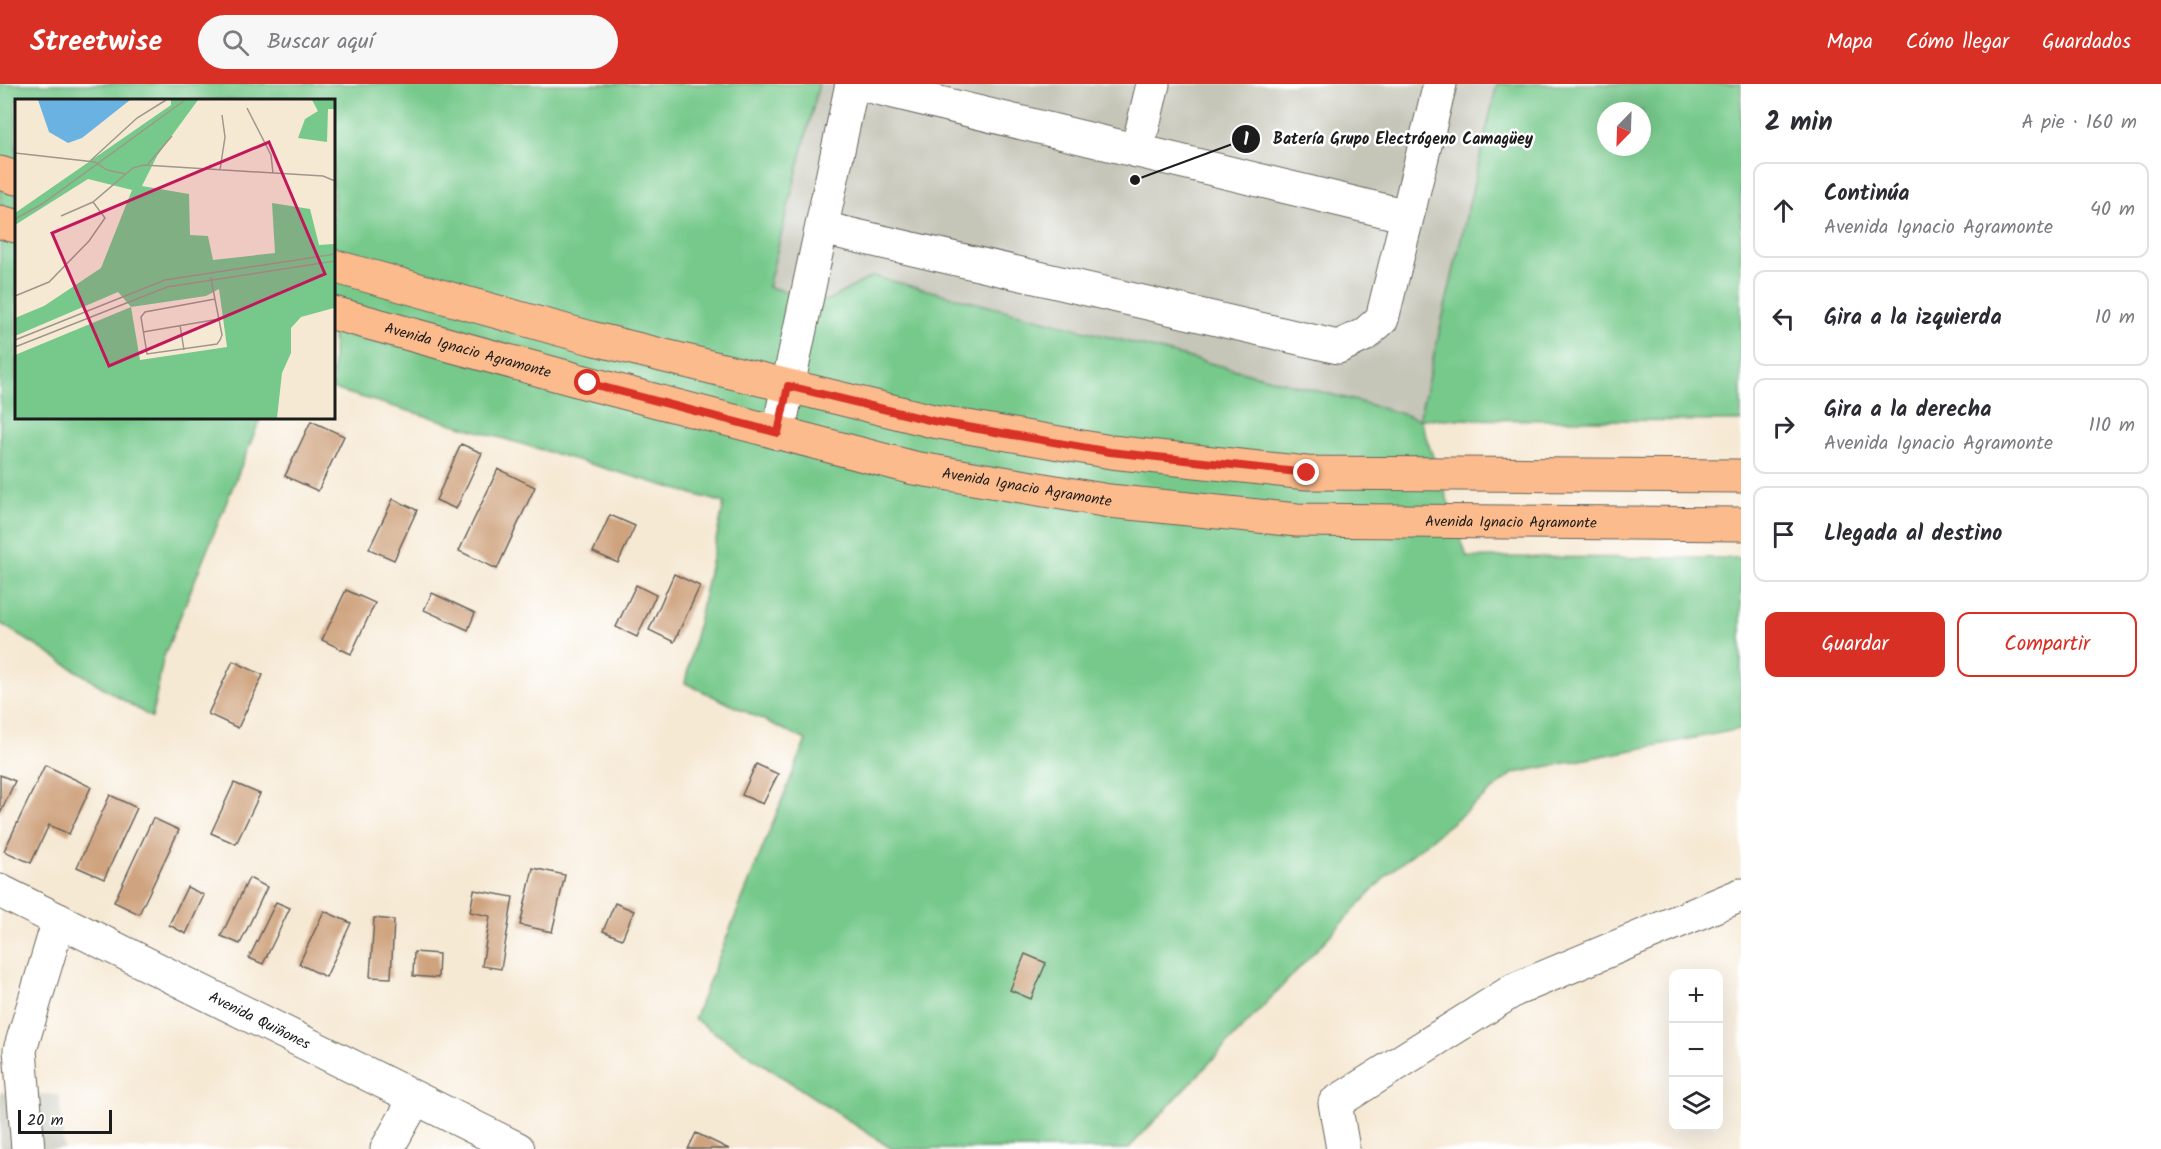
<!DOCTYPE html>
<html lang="es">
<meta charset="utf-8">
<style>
body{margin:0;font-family:Kalam,sans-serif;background:#f7f7f7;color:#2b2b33}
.controls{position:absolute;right:18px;bottom:18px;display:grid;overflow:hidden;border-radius:12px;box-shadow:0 6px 24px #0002}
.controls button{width:54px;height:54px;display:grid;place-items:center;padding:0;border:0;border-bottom:2px solid #e1e1e2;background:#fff;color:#2b2b33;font:30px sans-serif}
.compass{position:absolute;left:1597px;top:18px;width:54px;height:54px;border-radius:50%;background:#fff;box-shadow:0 6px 24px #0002;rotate:203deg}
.scale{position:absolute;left:18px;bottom:15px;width:94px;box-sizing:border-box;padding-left:6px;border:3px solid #1c1c1c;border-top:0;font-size:16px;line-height:21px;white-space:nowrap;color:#1c1c1c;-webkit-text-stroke:4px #fff;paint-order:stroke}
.stop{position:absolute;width:18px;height:18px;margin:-14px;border:4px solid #d93025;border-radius:50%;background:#fff}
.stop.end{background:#d93025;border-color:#fff;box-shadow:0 2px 6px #0008}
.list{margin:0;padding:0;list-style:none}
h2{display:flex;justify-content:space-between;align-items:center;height:78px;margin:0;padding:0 24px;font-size:26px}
h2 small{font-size:20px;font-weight:400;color:#7c7c81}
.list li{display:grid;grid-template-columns:39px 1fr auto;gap:18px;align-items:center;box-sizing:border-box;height:96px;margin:0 12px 12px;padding:0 12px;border:2px solid #e1e1e2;border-radius:12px}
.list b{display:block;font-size:22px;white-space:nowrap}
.list p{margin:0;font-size:20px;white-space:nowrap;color:#7c7c81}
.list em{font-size:20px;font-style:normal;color:#7c7c81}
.actions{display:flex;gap:12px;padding:18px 24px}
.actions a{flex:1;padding:14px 0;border:2px solid #d93025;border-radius:12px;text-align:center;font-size:21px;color:#d93025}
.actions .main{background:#d93025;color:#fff}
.icon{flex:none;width:33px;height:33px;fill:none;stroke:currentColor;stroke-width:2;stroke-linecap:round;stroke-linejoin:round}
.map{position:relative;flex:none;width:1741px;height:1065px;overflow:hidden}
header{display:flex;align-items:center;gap:36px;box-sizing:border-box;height:84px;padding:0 30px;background:#d93025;color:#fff}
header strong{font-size:28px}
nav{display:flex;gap:33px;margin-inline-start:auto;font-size:21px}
.search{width:420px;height:54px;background:#f7f7f7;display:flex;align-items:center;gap:15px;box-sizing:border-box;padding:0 21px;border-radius:33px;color:#7c7c81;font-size:22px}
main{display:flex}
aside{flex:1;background:#fff}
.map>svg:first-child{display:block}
.industrial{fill:#c5c5b8}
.green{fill:#76c98b;stroke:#497254;stroke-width:1.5;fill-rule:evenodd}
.building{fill:#cfa37e}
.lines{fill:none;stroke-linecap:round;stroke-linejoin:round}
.minor-casing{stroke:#68645c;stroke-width:35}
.major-casing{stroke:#68645c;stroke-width:35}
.minor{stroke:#fff;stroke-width:33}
.major{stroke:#fbbb8c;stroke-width:33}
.route{stroke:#d93025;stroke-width:8}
.labels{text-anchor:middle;stroke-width:5;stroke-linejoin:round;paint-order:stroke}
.street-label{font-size:15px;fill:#1c1c1c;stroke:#fff}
.inset-road{fill:none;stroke:#9f978a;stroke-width:1.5}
.view{fill:#c2185b;fill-opacity:0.15;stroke:#c2185b;stroke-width:3}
.inset-edge{fill:none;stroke:#1c1c1c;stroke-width:3}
.leader{fill:none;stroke:#1c1c1c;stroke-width:2}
.callout-dot{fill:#1c1c1c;stroke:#fff;stroke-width:2}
.mark-label{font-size:18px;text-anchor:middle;font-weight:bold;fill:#fff}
.callout-label{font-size:16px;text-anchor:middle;font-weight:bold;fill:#1c1c1c;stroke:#fff;stroke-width:5;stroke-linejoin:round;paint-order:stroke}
</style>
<header>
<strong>Streetwise</strong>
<div class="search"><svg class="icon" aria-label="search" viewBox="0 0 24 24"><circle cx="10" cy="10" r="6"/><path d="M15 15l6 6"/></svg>Buscar aquí</div>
<nav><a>Mapa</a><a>Cómo llegar</a><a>Guardados</a></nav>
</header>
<main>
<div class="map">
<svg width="1741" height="1065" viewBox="0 0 1741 1065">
<rect width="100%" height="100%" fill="#fff"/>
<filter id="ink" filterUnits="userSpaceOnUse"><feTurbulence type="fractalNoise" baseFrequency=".0167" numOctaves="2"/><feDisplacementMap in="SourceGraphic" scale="12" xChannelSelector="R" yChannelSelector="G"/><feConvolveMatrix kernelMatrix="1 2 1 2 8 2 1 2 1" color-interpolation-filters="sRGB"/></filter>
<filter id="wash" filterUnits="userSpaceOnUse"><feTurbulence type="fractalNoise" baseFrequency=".008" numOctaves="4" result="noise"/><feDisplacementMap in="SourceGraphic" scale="24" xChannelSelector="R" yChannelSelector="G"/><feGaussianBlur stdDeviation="1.35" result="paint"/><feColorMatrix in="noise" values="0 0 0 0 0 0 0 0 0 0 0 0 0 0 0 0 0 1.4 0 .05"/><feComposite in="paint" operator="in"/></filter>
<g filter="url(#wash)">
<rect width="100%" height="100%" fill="#f6e9d4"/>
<path class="industrial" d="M819,0h678l-78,335 -55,-16 -491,-127 -47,25 -58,-14z
M0,1008l59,3 5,54h-64z"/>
<path class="green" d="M0,0h819l-51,203 58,14 47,-25 491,127 55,16 78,-335h244v337l-321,-2 47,138 274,1v171l-227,44 -125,100 -261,276h-236l-198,-130 112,-279 -121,-57 39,-180 -391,-114v-289h-317v317h245l-98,242 -11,59 -152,-95zM1606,27h36v36h-36z"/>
<g id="blocks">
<path class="building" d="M311,337l33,15 -26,55 -33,-15z
M461,360l21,9 -26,56 -20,-9z
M498,385l37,18 -38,82 -38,-18z
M393,415l24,11 -23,50 -25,-11z
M610,431l25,11 -17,37 -25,-11z
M674,490l26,12 -26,56 -25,-12z
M636,501l20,10 -19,42 -21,-10z
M346,506l29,13 -24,51 -29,-14z
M432,509l43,20 -7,17 -44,-20z
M233,577l30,14 -25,53 -30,-14z
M756,680l22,10 -15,30 -21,-9z
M45,681l46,22 -22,47 -20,-9 -18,38 -27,-12z
M0,691l15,6 -15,33z
M234,699l26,11 -24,50 -25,-11z
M110,711l27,13 -33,71 -27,-12z
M153,734l26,12 -40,84 -25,-12z
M533,784l32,7 -13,57 -32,-7z
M249,794l18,9 -27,57 -19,-8z
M187,803l17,8 -18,39 -17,-9z
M474,806l39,7 -12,72 -19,-3 8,-50 -20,-4z
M276,818l14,6 -27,56 -14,-6z
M615,819l19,8 -12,28 -19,-8z
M324,827l27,12 -25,54 -27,-13z
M374,834l20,2 -3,58 -21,-1z
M414,868l25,2 -1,24 -25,-2z
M1025,870l21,9 -15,36 -21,-9z
M696,1049l33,16h-41z"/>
</g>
</g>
<g filter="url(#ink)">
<use href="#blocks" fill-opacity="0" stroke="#68645c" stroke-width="1.5"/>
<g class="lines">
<defs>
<g id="minor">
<path d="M861,0l546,132"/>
<path d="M1137,67l16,-67"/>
<path d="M822,144l516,119 26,-12 18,-16 58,-235"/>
<path d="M778,349l74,-349"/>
<path id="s1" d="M0,807l518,258"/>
<path d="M28,1065l-8,-99 39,-130"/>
<path d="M387,1065l28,-50"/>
<path d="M1343,1065l-8,-46 179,-113 227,-95"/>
</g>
<g id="major">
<path d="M0,89l16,5"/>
<path d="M0,138l16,4"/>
<path d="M333,182l258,72 342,83 178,31 196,21 434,3"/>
<path id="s2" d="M333,229l255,70 326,85 195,33 188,19 444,4"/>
</g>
</defs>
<use href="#minor" class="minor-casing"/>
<use href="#major" class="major-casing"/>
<use href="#minor" class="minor"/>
<use href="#major" class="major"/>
</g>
</g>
<g class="lines" filter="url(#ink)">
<path class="route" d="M588,299l190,50 10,-47 145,35 177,31 197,21"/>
</g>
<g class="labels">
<g class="street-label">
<text dy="5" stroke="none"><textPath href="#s2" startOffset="140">Avenida Ignacio Agramonte</textPath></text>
<text dy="5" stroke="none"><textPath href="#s2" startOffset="716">Avenida Ignacio Agramonte</textPath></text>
<text dy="5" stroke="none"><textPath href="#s2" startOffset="1202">Avenida Ignacio Agramonte</textPath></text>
<text dy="5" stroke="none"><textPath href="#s1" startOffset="290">Avenida Quiñones</textPath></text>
</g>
</g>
<g transform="translate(15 15)">
<rect width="320" height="320" fill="#f6e9d4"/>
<path d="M156,1h27l-41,56 -15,30 47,8 1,41 18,1 5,24 62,-7 -3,-50 38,6 9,36 15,-1v64l-33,9 -10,11v25l-9,20 -5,45h-262v-63l116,-48 -13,-15 -103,44v-18l29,-12 57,-38 31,-78 -44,-11 -73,46v-12l156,-108zM204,190l8,58 -87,13 -9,-53 75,-11zM297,1h22v9h-6l-1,33 -29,-4 7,-19 13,-8z" fill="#76c98b" fill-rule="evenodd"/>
<path d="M23,1h92l-48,38 -14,5 -19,-11z" fill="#6ab2e2"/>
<path class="inset-road" d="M232,9l24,47 2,18M0,54l80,9 12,8 19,4M74,63l48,-44 29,-18M132,66l25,-29M205,71l5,-33 -3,-22M46,117l32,-14 40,-34 11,-3 179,11 12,5M0,120l27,-15 143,-104M196,178l1,7 10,51 -2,5 -3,4 -70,10 -6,-37 4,-5 70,-13M0,197l34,-14 40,-41 16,-23 -12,-16M165,226l4,25M128,233l76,-13M0,241l150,-60 170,-26M0,248l152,-60 168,-26"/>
<path class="view" d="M254,43l56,132 -216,92 -57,-133z"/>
<rect width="320" height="320" class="inset-edge"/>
</g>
<path class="leader" d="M1135 96L1246 55"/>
<g class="callout-dot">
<circle cx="1135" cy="96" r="6"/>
<circle cx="1246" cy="55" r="15"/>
</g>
<g class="mark-label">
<text x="1246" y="61">1</text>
</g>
<g class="callout-label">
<text x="1403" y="60">Batería Grupo Electrógeno Camagüey</text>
</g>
</svg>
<div class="controls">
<button>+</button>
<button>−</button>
<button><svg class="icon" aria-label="layers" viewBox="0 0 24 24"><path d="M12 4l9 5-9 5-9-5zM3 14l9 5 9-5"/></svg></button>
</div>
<svg class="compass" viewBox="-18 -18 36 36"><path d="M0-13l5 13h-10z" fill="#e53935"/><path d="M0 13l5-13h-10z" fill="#7c7c81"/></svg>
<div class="scale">20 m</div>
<div class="stop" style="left:588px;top:299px"></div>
<div class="stop end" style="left:1307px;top:389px"></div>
</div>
<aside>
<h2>2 min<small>A pie · 160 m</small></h2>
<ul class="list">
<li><svg class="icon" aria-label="ahead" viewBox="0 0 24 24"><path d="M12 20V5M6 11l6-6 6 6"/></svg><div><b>Continúa</b><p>Avenida Ignacio Agramonte</p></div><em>40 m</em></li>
<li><svg class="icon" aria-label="left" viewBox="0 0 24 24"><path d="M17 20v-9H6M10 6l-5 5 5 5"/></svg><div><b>Gira a la izquierda</b></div><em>10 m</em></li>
<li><svg class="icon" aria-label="right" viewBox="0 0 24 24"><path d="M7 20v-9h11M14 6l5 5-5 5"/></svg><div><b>Gira a la derecha</b><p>Avenida Ignacio Agramonte</p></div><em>110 m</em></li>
<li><svg class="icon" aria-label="arrive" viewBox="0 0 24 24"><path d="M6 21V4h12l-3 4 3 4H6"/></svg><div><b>Llegada al destino</b></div></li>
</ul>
<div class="actions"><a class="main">Guardar</a><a>Compartir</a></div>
</aside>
</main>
